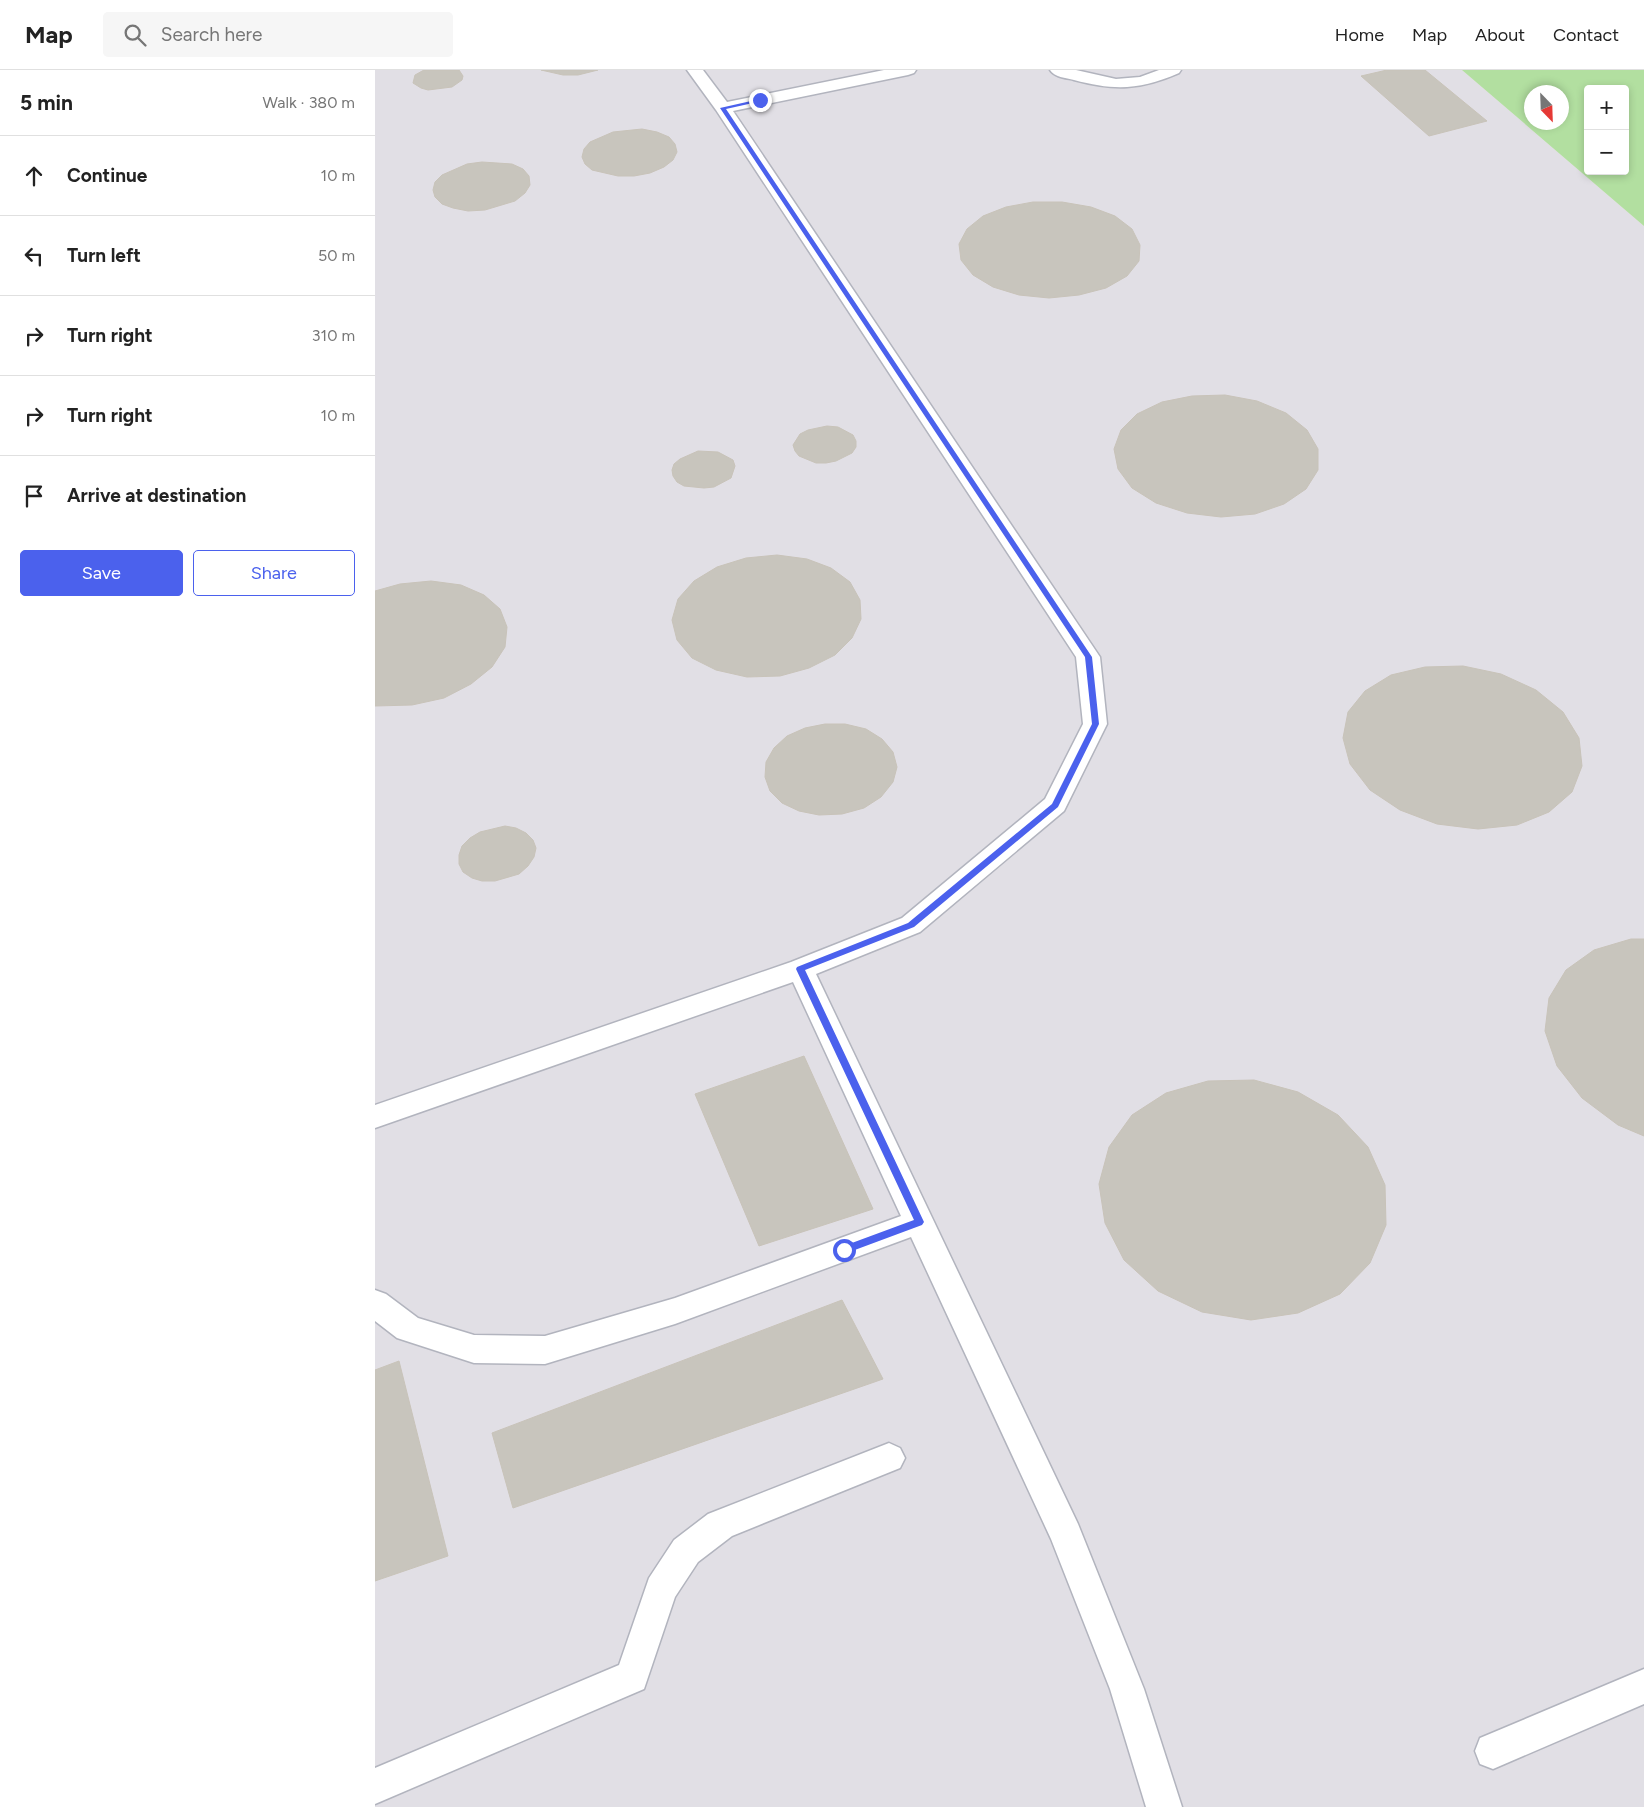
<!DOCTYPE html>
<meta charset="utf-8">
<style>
body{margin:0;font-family:Figtree,sans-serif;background:#f6f6f6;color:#222}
.controls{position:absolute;right:15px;top:15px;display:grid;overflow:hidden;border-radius:5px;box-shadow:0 2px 8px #0003}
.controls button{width:45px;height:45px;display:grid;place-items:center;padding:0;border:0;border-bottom:1px solid #e0e0e0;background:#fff;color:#222;font:25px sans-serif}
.compass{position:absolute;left:1149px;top:15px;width:45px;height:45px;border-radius:50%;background:#fff;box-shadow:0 2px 8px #0003;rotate:157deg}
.stop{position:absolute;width:15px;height:15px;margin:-11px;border:4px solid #4b61ed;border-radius:50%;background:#fff}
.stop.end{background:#4b61ed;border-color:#fff;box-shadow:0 1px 5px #0008}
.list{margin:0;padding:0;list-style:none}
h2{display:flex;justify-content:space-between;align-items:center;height:65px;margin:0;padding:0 20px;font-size:21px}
h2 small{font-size:16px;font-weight:400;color:#767676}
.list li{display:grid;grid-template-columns:32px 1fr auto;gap:15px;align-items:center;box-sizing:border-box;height:80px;padding:0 20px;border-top:1px solid #e0e0e0}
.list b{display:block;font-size:19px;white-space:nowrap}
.list em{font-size:16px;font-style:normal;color:#767676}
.actions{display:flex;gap:10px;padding:15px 20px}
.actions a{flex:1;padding:11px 0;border:1px solid #4b61ed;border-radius:5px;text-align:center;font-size:18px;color:#4b61ed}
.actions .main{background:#4b61ed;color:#fff}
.icon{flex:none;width:28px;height:28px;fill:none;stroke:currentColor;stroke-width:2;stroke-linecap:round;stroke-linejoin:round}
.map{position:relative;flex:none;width:1269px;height:1737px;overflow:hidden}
header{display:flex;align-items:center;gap:30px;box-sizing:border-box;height:70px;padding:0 25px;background:#fff;border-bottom:1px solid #e0e0e0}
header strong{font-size:24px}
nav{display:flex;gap:28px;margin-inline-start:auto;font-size:18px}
.search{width:350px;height:45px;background:#f6f6f6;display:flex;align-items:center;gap:12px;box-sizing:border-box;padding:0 18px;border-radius:5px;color:#767676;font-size:19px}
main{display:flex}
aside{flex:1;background:#fff}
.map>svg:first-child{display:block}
.industrial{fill:#e1dfe5}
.green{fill:#b2dfa0;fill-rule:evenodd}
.building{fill:#c8c5bd;stroke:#c8c3b9}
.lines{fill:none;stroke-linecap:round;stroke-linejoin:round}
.service-casing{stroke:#b2b4be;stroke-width:3}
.service{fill:#fff;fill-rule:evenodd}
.route{fill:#4b61ed}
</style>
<header>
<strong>Map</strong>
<div class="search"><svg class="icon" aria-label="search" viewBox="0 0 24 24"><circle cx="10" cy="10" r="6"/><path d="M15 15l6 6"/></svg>Search here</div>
<nav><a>Home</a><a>Map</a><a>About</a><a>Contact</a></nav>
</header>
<main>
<aside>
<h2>5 min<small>Walk · 380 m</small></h2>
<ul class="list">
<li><svg class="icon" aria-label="ahead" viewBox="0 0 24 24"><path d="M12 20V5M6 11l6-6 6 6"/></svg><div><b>Continue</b></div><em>10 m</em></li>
<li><svg class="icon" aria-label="left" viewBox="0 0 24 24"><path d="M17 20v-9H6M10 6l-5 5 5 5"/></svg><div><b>Turn left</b></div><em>50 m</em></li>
<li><svg class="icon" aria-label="right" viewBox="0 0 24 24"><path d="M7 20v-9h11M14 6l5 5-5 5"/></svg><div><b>Turn right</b></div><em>310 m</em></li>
<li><svg class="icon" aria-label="right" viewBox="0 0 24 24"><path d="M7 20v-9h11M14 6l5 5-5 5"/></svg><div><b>Turn right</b></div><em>10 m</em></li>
<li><svg class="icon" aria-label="arrive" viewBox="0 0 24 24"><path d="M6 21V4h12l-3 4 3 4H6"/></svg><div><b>Arrive at destination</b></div></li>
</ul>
<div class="actions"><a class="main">Save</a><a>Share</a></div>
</aside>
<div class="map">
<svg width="1269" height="1737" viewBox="0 0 1269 1737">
<rect width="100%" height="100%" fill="#ece7df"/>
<path class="industrial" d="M0,0h1087l182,156v1581h-1269z"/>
<path class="green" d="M1087,0h182v156zM1213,19h37v82h-37zM1156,22h30v30h-30z"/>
<path class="building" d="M49,0h35l4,6 -1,4 -10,7 -24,3 -7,-2 -8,-5 2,-8z
M166,0h57l-20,5h-15z
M1012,0h38l62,51 -58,15 -68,-60z
M267,59l15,3 12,5 6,7 2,8 -4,8 -9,7 -14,6 -16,3h-16l-26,-6 -7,-6 -3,-7 2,-8 6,-7 23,-10z
M107,92l30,2 11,5 6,7 1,9 -5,8 -10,8 -30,9 -17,1 -15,-3 -11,-4 -7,-7 -2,-7 2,-8 7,-7 25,-11z
M658,132h29l29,5 24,9 17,13 8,16 -1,16 -12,15 -21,12 -27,7 -30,3 -30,-3 -26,-8 -20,-12 -12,-15 -2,-16 8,-15 16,-13 23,-9z
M850,325l32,6 29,12 21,17 11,19v21l-12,19 -22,15 -29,10 -34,3 -34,-4 -31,-10 -24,-15 -14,-19 -4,-20 7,-19 16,-16 25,-12 30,-6z
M452,356l11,1 15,8 3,6v6l-4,6 -16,8 -10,2h-10l-17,-7 -4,-5 -2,-6 7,-11 8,-4z
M323,381l20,1 15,8 2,6 -4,12 -17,9 -10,1 -20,-2 -7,-4 -4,-6 -1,-6 2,-6 6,-5z
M402,485l30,4 24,9 19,14 10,18 1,19 -9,19 -17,17 -26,13 -29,8 -33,1 -31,-7 -24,-12 -15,-18 -5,-20 6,-21 16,-18 23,-14 29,-9z
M56,511l30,4 23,10 16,14 7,18 -2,20 -13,20 -21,17 -27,14 -32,7 -37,1v-115l25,-7z
M1088,596l38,8 35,16 27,22 16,26 3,28 -10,26 -23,20 -32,13 -39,4 -41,-5 -37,-14 -30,-20 -20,-26 -7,-26 5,-26 17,-21 26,-16 34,-8z
M450,654h20l21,5 16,10 11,13 4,15 -4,15 -12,15 -17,11 -22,6 -23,1 -20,-4 -17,-8 -12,-12 -5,-14 1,-15 8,-14 13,-12 18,-8z
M130,756l11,2 10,5 7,7 3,8 -2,9 -6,9 -9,8 -24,7h-13l-10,-3 -9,-6 -4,-8v-9l3,-9 8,-8 10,-6z
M1256,869h13v197l-26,-11 -36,-27 -25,-32 -12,-35 4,-33 17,-28 28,-20z
M429,986l69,153 -114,37 -64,-152z
M879,1010l44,12 40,23 30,32 17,38 1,40 -16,38 -30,31 -42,19 -47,7 -49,-8 -44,-21 -34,-31 -19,-37 -6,-39 10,-37 23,-32 34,-22 42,-12z
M467,1230l41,79 -370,129 -21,-75z
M24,1291l49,195 -73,25v-211z"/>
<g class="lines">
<defs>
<path id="service" d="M312,0h16l24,32 157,-32h32l-2,3 -6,2 -175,36 367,546 7,67 -43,87 -144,121 -104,42 262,550 66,165 38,118h-36l-36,-118 -59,-150 -140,-302 -236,87 -130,40 -71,-1 -77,-25 -22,-17v-31l11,4 32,24 56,17 71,1 130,-38 226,-82 -108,-234 -418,146v-23l416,-143 111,-44 143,-119 38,-75 -7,-67 -360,-547z
M675,0h26l40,9 24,-2 19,-7h22l-2,3c-39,17 -64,18 -105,7 -8,-2 -20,-3 -24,-10z
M514,1373l11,5 5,10 -5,10 -168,68 -34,26 -23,35 -31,92 -269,115v-36l244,-103 30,-87 25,-38 34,-26z
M1269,1599v35l-151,65 -13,-5 -5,-13 5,-13z"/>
</defs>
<use href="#service" class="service-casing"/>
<use href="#service" class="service"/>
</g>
<path class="route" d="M385,29l2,2 -36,8 366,548 7,67 -41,83 -144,120 -109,43 119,252 -2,3 -78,29 -3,-2v-5l73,-27 -118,-251 1,-2 111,-44 144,-119 40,-80 -7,-67 -365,-549z"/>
</svg>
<div class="controls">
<button>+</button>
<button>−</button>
</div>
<svg class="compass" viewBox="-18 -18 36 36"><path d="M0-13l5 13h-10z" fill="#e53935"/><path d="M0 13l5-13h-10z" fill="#767676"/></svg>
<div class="stop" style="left:469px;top:1180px"></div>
<div class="stop end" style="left:385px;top:30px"></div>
</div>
</main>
